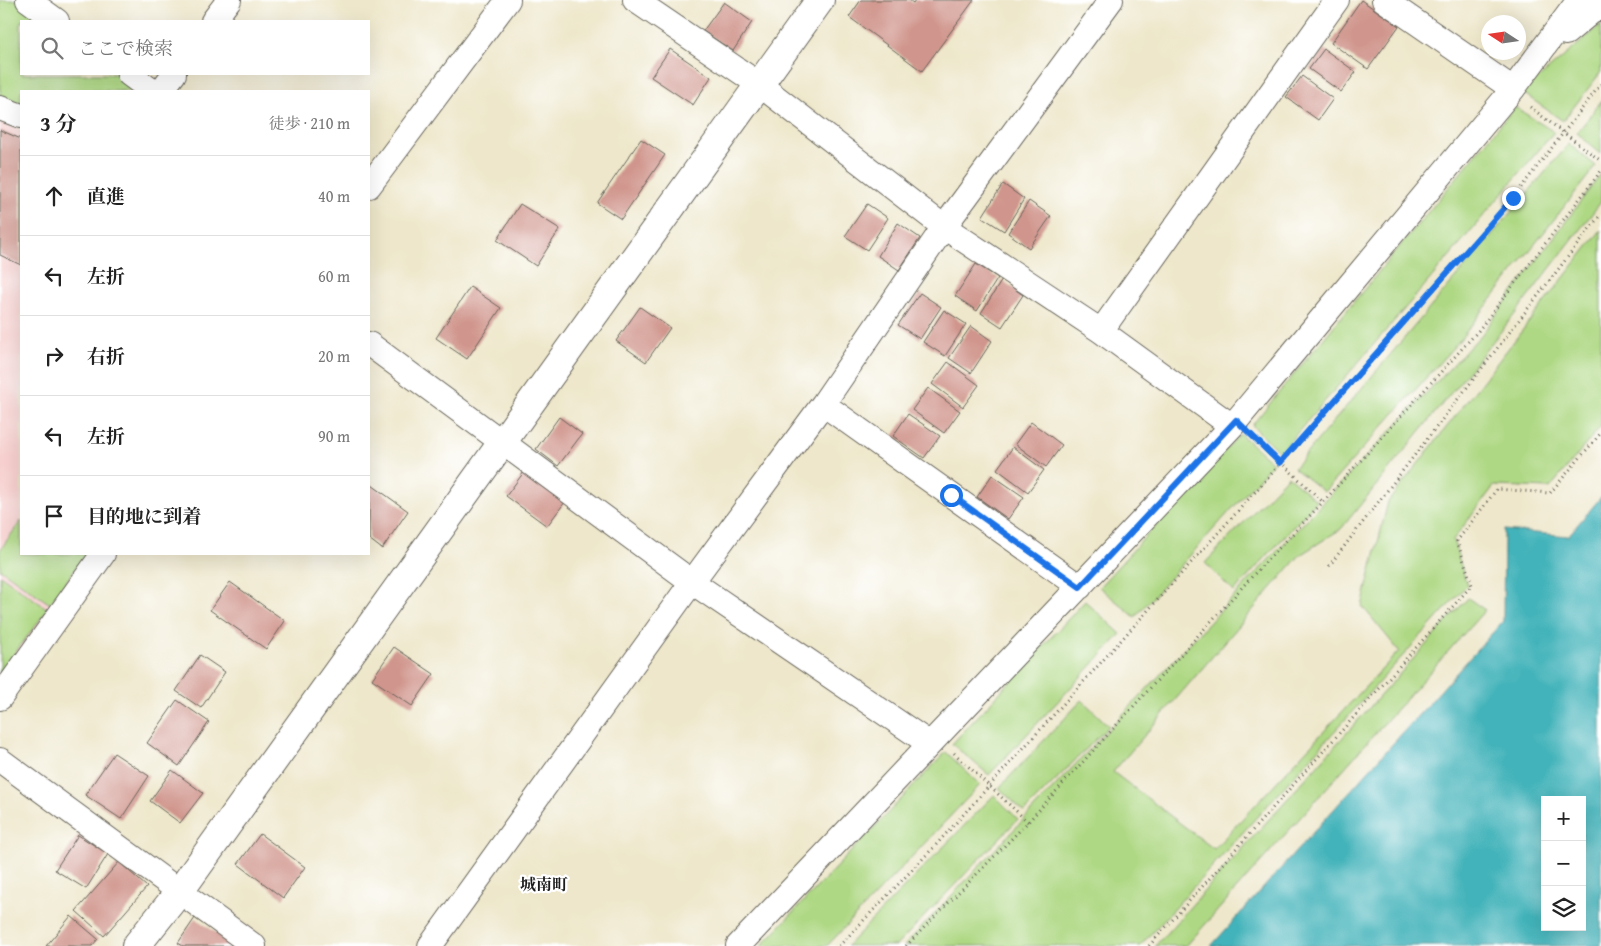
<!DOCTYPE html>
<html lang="ja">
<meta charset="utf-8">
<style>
body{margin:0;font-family:"Gentium Book Plus","Noto Serif JP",serif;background:#f2f2f2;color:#222}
.controls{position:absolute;right:15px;bottom:15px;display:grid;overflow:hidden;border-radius:0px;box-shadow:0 5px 20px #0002}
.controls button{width:45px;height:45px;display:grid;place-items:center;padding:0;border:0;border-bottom:1px solid #e0e0e0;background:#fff;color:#222;font:25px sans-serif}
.compass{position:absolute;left:1481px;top:15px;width:45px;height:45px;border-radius:50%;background:#fff;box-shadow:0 5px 20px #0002;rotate:282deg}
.stop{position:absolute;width:15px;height:15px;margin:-11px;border:4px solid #1a73e8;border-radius:50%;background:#fff}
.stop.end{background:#1a73e8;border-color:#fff;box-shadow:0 1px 5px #0008}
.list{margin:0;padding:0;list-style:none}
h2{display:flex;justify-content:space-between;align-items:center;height:65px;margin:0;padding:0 20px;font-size:21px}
h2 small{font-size:16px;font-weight:400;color:#767676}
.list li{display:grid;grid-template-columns:32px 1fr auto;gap:15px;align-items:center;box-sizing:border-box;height:80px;padding:0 20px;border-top:1px solid #e0e0e0}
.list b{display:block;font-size:19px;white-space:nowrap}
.list em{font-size:16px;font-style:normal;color:#767676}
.icon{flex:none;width:28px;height:28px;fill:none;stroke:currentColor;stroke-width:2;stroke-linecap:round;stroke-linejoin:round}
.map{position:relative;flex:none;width:1601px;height:946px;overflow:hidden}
.search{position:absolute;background:#fff;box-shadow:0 5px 20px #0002;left:20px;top:20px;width:350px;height:55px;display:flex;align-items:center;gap:12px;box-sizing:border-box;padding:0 18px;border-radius:0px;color:#767676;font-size:19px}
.panel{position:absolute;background:#fff;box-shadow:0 5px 20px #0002;left:20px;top:90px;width:350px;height:465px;border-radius:0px}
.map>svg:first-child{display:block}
.built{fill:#f7d0cf}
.green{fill:#aed883;stroke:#657a50}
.water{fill:#42b3ba;stroke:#2f686b;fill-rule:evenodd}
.building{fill:#d0968d}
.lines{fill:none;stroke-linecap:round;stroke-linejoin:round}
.minor-casing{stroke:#666359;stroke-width:26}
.tertiary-casing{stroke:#666359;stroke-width:30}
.path{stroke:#666359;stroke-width:3;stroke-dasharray:1 4;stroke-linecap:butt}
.minor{stroke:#fff;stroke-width:24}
.tertiary{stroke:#fff;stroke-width:28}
.route{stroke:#1a73e8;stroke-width:6}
.labels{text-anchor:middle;stroke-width:4.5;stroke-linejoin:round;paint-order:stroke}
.neighbourhood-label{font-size:16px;font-weight:bold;fill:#1c1c1c;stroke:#fff}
</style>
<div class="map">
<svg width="1601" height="946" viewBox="0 0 1601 946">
<rect width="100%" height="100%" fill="#fff"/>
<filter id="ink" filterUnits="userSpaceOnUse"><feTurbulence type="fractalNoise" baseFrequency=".02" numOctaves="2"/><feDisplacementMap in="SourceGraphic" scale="10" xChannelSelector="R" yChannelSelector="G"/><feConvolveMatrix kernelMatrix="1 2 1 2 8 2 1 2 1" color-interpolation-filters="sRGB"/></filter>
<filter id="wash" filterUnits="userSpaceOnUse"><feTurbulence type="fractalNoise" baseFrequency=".0096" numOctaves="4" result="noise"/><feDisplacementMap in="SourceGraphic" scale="20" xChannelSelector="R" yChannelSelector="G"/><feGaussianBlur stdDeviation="1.12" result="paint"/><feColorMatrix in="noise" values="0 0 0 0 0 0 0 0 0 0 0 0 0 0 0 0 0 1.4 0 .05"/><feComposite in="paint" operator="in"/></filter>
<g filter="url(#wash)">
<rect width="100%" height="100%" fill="#eee7cb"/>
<path class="built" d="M0,122l21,8v424h71l-92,126z"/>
<path class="green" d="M0,0h20l29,21h-28v53h99l24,17h-123v19l-21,-10z
M1601,25v47l-38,49 -40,-28 12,-12z
M1601,101v53l-24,-21z
M1515,107l39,25 -122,145 -152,176 -28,-28z
M1569,144l27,22 -137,175 -135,151 -30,-24z
M1601,174v28l-86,112 -174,215 -41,26 -187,217 101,77 185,-198 -37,-45 26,-104 213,-272v196l-51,62 -56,-2 -41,54 14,45 -327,361h-236l578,-612z
M1240,434l33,29 -138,154 -36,-30z
M1288,476l29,25 -83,91 -29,-29z
M21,521v33h65l-36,50 -50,-35v-19z
M0,575l48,34 -48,64z
M1468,598l17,12 -299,336h-31z
M1085,601l36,33 -132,141 -37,-31z
M1082,700l27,26 -85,86 -25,-24z
M946,752l34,33 -153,161h-66z
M994,795l24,24 -122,127h-49z"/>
<path class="water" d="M1601,497v449h-390l292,-325 1,-91 64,6zM1545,800h37v127h-37z"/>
<g id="blocks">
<path class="building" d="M861,0h48l4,3 2,-3h59l-52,71 -73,-54z
M1361,0l38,26 -31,43 -37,-26z
M724,2l28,20 -19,29 -30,-20z
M670,49l41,28 -18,28 -42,-28z
M1324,49l32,23 -15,20 -32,-23z
M1302,76l31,23 -15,21 -32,-23z
M0,130l21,9v126l-21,-10z
M641,139l24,16 -44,64 -24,-16z
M1003,184l21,15 -20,32 -22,-14z
M1029,201l22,15 -22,32 -21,-15z
M520,204l40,25 -24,37 -39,-26z
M867,204l21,14 -21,32 -22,-14z
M898,223l22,15 -21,32 -21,-14z
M976,264l22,14 -21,33 -22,-15z
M1002,280l21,15 -21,32 -21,-14z
M470,287l31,21 -34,51 -31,-21z
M920,293l21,14 -21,32 -22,-14z
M640,307l30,21 -24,34 -30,-21z
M944,310l22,14 -21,32 -22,-14z
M971,326l21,15 -21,32 -22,-15z
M948,362l31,23 -16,22 -31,-23z
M928,388l32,23 -16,22 -32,-23z
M908,414l32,22 -16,22 -31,-22z
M559,417l23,17 -24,32 -22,-17z
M1031,422l31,23 -16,22 -31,-23z
M1013,447l31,23 -16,22 -31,-23z
M524,472l41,30 -18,24 -41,-30z
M992,475l32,22 -16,22 -31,-22z
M369,483l39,28 -26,38 -13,-10z
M230,582l55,39 -19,28 -56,-39z
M394,647l40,27 -22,32 -40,-27z
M200,655l25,17 -24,36 -25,-17z
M177,700l32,22 -30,44 -32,-23z
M114,753l35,23 -28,43 -36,-24z
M172,770l31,23 -23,30 -30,-22z
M260,834l45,33 -22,31 -45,-34z
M78,835l30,19 -22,35 -31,-19z
M119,862l28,25 -43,49 -28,-25z
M71,916l27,23 -6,7h-46z
M195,918l40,28h-52l-5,-3z"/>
</g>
</g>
<g filter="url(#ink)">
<use href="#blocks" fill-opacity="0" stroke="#666359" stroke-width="1"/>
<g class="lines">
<defs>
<path id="minor" d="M28,0l29,21
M635,0l125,85 184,142 157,104 131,95
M1384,0l129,89
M213,21l16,-21
M1566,33l35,-29
M129,74l23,17
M161,91l13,-17
M0,108l21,8
M369,186l139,-186
M1101,331l236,-331
M369,344l323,238 238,162
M823,404l257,183
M0,698l103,-144
M0,760l254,186
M430,946l262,-364 131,-178 121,-177 167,-227
M738,946l494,-520 281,-337 66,-89"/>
<path id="tertiary" d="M136,946l44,-55 640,-891"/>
</defs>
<use href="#minor" class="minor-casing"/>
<use href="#tertiary" class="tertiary-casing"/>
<path class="path" d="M1530,107l71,54
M1255,438l68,64
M1329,566l272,-352
M954,753l74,69
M839,946l96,-100 358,-396 220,-252 88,-114
M906,946l122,-124 229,-251 66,-69 155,-171 123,-160
M1149,946l323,-361 -15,-44 40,-52 53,4 51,-60"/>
<use href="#minor" class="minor"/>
<use href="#tertiary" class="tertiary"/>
</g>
</g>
<g class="lines" filter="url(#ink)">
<path class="route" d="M951,495l129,92 156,-167 44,43 233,-265"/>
</g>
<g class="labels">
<g class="neighbourhood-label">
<text x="544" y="890">城南町</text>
</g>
</g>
</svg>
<div class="controls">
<button>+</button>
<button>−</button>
<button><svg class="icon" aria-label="layers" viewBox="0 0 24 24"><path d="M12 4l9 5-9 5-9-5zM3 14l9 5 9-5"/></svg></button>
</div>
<svg class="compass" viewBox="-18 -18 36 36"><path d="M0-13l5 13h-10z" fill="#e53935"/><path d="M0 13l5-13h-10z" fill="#767676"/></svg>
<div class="stop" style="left:951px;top:495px"></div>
<div class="stop end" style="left:1513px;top:198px"></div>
<div class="search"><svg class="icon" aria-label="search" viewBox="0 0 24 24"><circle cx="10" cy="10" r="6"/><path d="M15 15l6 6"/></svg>ここで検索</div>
<section class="panel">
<h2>3 分<small>徒歩 · 210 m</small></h2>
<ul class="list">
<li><svg class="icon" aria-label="ahead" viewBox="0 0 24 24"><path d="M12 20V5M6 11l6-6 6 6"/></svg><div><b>直進</b></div><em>40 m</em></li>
<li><svg class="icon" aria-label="left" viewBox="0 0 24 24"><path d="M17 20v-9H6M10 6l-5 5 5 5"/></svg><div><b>左折</b></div><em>60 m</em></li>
<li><svg class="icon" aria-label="right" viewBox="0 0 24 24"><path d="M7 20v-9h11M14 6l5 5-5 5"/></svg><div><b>右折</b></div><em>20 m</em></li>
<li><svg class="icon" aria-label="left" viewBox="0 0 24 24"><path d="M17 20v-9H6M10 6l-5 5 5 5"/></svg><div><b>左折</b></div><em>90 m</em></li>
<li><svg class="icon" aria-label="arrive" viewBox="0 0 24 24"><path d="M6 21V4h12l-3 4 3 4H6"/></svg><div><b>目的地に到着</b></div></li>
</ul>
</section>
</div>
